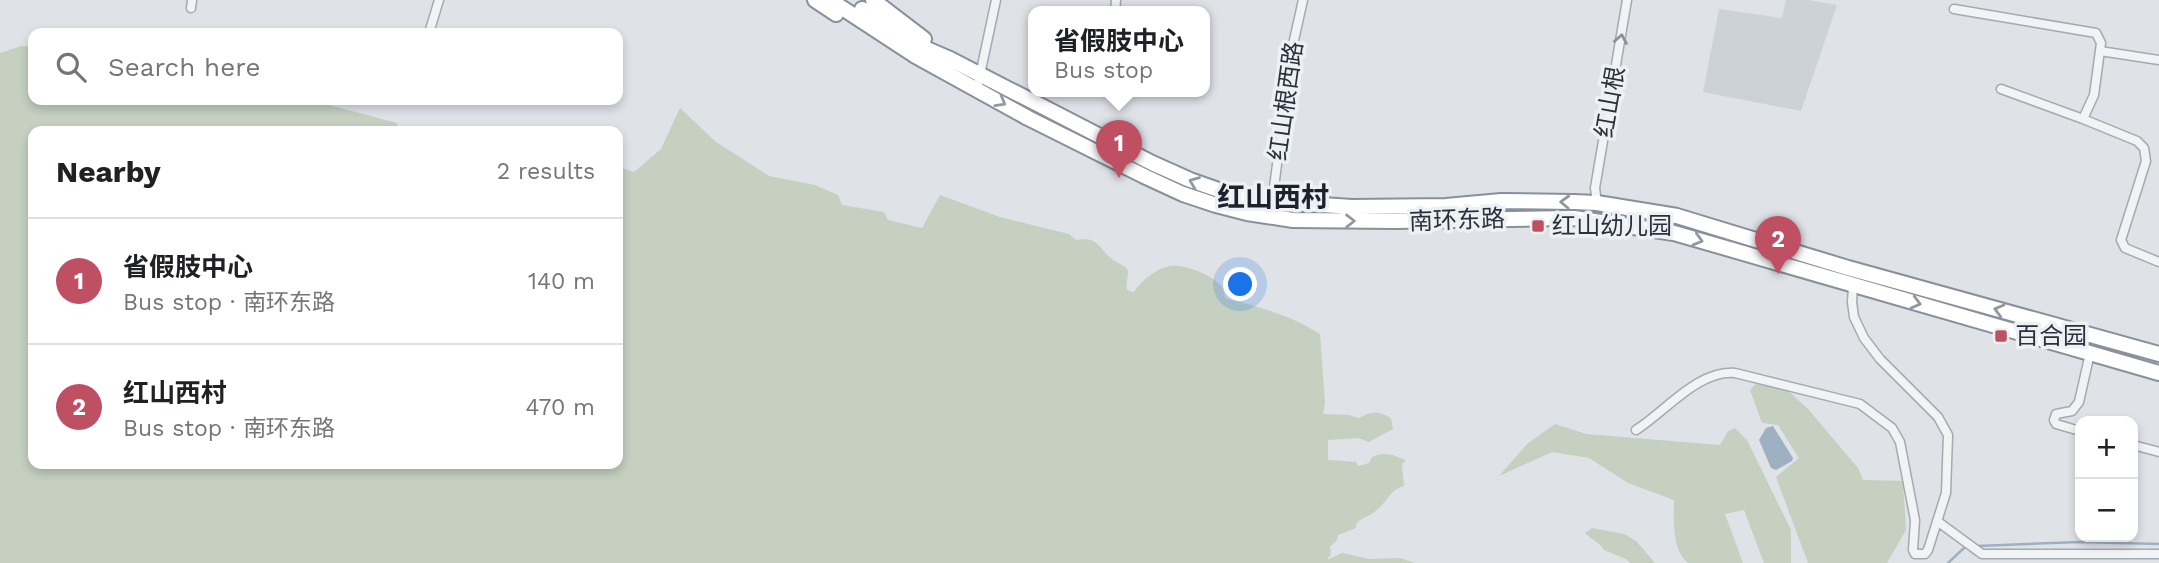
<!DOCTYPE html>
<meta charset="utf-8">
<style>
body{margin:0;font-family:"Work Sans","Noto Sans SC",sans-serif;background:#f2f2f2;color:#202124}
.controls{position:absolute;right:21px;bottom:21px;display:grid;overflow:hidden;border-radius:14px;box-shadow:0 4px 10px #0003}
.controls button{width:63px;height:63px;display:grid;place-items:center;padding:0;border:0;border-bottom:2px solid #e0e0e0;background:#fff;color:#202124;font:35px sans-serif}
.you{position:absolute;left:1241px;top:285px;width:24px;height:24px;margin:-18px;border:5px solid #fff;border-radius:50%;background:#1a73e8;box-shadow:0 0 0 10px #1a73e833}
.badge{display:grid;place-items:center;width:46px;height:46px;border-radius:50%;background:#bf5064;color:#fff;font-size:23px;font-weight:700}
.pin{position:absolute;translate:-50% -58px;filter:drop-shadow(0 2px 4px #0008)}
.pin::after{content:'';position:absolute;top:37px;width:24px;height:21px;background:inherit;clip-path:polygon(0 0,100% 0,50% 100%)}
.popup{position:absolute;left:1028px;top:6px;width:182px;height:91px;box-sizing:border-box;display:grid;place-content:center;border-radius:14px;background:#fff;filter:drop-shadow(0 2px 5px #0005);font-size:23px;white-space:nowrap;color:#757577}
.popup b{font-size:26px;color:#202124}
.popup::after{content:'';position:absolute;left:50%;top:100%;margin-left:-14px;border:14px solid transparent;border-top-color:#fff}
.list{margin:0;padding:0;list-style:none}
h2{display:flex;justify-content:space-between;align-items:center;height:91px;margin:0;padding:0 28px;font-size:30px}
h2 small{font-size:23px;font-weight:400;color:#757577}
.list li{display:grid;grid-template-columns:46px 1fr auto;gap:21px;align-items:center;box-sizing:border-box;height:126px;padding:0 28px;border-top:2px solid #e0e0e0}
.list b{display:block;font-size:26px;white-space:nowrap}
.list p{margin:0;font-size:23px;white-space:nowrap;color:#757577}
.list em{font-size:23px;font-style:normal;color:#757577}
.icon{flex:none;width:38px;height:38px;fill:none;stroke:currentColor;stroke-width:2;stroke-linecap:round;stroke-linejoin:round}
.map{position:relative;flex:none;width:2159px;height:563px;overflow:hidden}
.search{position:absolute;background:#fff;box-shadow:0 4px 10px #0003;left:28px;top:28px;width:595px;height:77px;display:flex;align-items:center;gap:18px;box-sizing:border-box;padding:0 24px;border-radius:14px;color:#757577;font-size:26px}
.panel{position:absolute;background:#fff;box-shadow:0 4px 10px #0003;left:28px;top:126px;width:595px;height:343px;border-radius:14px}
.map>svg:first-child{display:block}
.built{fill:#cdd1d8}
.green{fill:#c5d0c1}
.water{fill:#9eb1c3}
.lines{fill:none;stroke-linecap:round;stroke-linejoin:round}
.stream{stroke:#9eb1c3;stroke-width:2.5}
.street-casing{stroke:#a5a9b0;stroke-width:11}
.highway-casing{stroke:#88909c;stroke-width:18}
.street{stroke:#f1f3f5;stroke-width:8}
.highway{stroke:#fff;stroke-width:14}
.oneway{stroke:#8e9298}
.oneway2{stroke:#94989e}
.poi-dot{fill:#bf5064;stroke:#eef1f4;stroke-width:2.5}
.labels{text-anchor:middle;stroke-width:7;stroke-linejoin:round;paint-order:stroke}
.street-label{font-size:24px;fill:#2a313c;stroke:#eef1f4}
.poi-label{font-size:24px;fill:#2a313c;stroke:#eef1f4;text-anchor:start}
.quarter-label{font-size:28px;font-weight:bold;fill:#1c222d;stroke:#eef1f4}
</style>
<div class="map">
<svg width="2159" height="563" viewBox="0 0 2159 563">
<rect width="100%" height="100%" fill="#dfe2e7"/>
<path class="built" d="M1786,0h22l29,5 -36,106 -98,-19 16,-83 63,9z"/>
<path class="green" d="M21,46l12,1v53h277l87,23v8h-364v333h585v-297l16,5 27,-23 19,-41 36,34 53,34 46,9 23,10 4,10 42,7 4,8 34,8 18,-33 60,22 69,17 7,6c24,-4 22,9 37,20 3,2 11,5 14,9 3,4 -2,14 0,21l7,2c7,-11 23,-24 36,-26 15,-2 43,9 52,21 1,2 3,9 3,11 33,9 66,17 95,36l5,69 -2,11 26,1 10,3c12,-7 19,-7 32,0l2,11 -24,13 -11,-4 -30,2v20l28,2 2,4 11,-3 3,-6c13,-6 21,-2 34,3l-4,4 2,22c-13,3 -17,15 -26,23 -8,8 -15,7 -22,15v4l-18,7 -1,5 -7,7 1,7 -4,6 15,-7 27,6 31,-1 15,5h-1415v-510z
M1758,382l29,8 21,19 50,59 5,12 40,1 3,49 -19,33h-79l-32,-86 23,-19 -21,-33 -16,-2 -12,-33z
M1555,424l31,10 134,11 8,-14 7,-3 12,12 44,90v33h-27l-20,-53 -19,4 18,49h-55c-17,-15 -14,-43 -14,-63l-46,-17 -39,-25 -37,-6 -53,24 28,-32z
M1592,528l32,6 12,7 19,22h-25l-4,-4 -22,-9c-4,-8 -13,-10 -19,-17z"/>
<path class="water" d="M1773,426l20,32 -1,3 -16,9 -5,-2 -12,-28 7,-12z"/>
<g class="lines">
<path class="stream" d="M1977,546l103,-4 79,2
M1948,563l16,-15 6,-1"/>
<defs>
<path id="street" d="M191,8l1,-8
M1954,9l142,24 5,10 -7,52 -11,24 -82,-30
M1115,12l1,-12
M429,33l10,-33
M2100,51l59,9
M977,89l19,-89
M2083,119l54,22 7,7 2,13 -25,79 4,8 34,14
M1272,203l20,-154 11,-49
M1597,203l-2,-15 32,-188
M1636,430c30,-19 62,-60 99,-57l125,31 32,24 8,14 15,78 -2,30 2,4h10l3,-4 18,-57 2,-58 -10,-18 -58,-58 -16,-21 -10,-21 -2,-15 1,-16
M2080,431l-24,-7 -2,-4 2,-6 16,-3 7,-9 11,-49
M2133,445l26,7
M1937,521l45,33h177"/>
<path id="highway" d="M815,0l21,14
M830,0l84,55 114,63 116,58 39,18 33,11 31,8 46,7 102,1 179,-3 100,15 485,140
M873,0l51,39
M862,9l60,38 28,12 202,104 38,17 57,20 105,7 94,-1 55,-5 73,1 23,1 80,13 171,52 311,86"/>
</defs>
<use href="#street" class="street-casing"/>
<use href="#highway" class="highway-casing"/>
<use href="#street" class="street"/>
<use href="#highway" class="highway"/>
</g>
<defs><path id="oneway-chevron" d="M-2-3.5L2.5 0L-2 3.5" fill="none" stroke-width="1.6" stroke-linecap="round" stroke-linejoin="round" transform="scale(1.75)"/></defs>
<use class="oneway" href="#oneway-chevron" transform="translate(1621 39) rotate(-80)"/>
<g class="oneway2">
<use href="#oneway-chevron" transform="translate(1001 102) rotate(30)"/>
<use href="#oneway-chevron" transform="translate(1194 182) rotate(-158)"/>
<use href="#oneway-chevron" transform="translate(1565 202) rotate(-178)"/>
<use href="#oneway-chevron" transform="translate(1350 221)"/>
<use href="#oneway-chevron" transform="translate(1698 240) rotate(16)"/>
<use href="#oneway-chevron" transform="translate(1916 303) rotate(15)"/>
<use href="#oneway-chevron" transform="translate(1999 310) rotate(-165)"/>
</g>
<g class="poi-dot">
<rect x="1531" y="219" width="14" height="14" rx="3.5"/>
<rect x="1994" y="329" width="14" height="14" rx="3.5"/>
</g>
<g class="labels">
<g class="street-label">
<text transform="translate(1286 101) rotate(-82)" y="8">红山根西路</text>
<text transform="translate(1610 102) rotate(-80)" y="8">红山根</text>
<text transform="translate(1457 220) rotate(-2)" y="8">南环东路</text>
</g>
<g class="poi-label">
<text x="1552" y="234">红山幼儿园</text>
<text x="2015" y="344">百合园</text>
</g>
<g class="quarter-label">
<text x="1273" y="207">红山西村</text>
</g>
</g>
</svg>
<div class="controls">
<button>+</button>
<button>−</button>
</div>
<div class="you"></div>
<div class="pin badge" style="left:1119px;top:178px">1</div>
<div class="popup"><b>省假肢中心</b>Bus stop</div>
<div class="pin badge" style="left:1778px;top:274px">2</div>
<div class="search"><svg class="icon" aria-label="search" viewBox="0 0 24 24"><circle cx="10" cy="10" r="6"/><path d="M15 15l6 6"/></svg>Search here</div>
<section class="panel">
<h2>Nearby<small>2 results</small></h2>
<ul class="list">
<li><span class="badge">1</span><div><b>省假肢中心</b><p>Bus stop · 南环东路</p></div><em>140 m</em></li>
<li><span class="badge">2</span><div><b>红山西村</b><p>Bus stop · 南环东路</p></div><em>470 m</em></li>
</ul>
</section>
</div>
